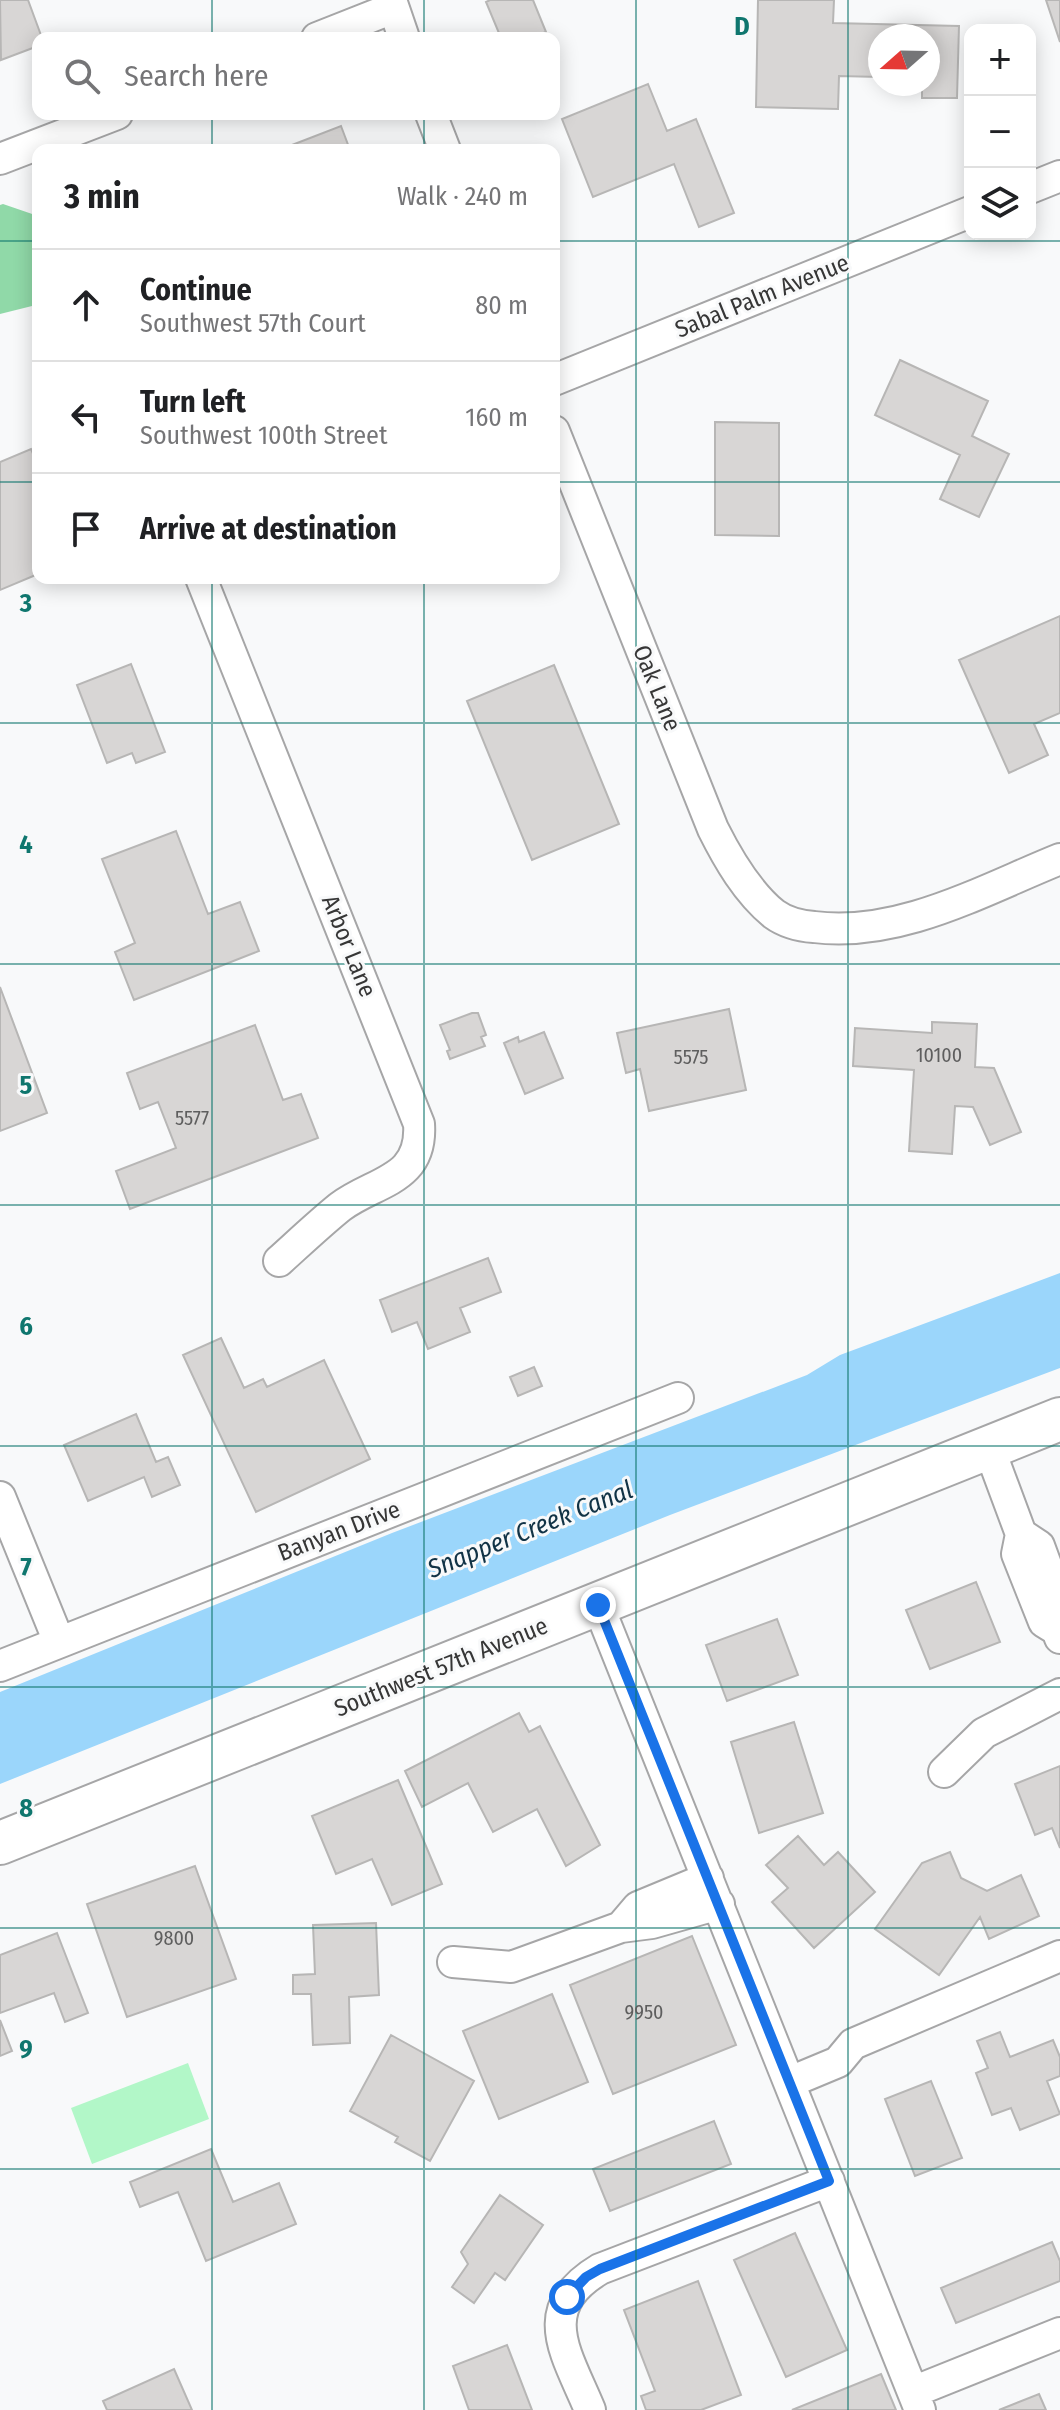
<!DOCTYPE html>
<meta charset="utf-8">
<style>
body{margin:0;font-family:"Fira Sans Condensed",sans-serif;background:#f2f2f2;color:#202124}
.controls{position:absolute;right:24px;top:24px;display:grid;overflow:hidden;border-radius:16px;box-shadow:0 4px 20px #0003}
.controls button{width:72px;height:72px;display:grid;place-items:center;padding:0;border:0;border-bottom:2px solid #e0e0e0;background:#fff;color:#202124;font:40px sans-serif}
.compass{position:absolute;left:868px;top:24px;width:72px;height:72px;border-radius:50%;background:#fff;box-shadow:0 4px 20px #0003;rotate:250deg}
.stop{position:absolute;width:24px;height:24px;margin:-18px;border:6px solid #1a73e8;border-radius:50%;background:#fff}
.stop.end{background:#1a73e8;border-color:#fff;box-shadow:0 2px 8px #0008}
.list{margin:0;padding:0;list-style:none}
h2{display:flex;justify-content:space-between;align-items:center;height:104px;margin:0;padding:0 32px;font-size:34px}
h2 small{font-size:26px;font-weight:400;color:#757577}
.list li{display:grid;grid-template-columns:52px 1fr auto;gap:24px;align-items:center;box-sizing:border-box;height:112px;padding:0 32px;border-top:2px solid #e0e0e0}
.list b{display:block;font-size:30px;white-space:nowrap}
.list p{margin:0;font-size:26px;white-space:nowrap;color:#757577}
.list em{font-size:26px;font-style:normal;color:#757577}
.icon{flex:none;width:44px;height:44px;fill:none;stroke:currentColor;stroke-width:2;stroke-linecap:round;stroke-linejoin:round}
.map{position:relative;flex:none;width:1060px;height:2410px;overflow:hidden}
.search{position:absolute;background:#fff;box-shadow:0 4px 20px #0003;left:32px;top:32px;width:528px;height:88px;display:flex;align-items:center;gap:20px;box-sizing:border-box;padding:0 28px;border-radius:16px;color:#757577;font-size:30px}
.panel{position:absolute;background:#fff;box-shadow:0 4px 20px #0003;left:32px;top:144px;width:528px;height:440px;border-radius:16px}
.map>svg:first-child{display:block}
.green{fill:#b2f7c8}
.forest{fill:#90d9a8}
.water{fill:#9bd6fb}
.building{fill:#d8d6d5;stroke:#b7b6b5;stroke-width:2}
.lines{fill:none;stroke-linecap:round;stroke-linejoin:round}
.minor-casing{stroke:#a6a6a7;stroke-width:34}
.secondary-casing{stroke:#a6a6a7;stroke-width:46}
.minor{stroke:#fff;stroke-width:30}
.secondary{stroke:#fff;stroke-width:42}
.route{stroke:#1a73e8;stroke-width:10}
.grid{fill:none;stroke:#0f766e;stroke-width:2;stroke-opacity:0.55}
.labels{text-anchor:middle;stroke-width:6;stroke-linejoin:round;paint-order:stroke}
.number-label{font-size:20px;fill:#5e5e5e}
.street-label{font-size:24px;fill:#363636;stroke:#f8f9fa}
.water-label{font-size:26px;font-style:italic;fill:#113346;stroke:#f8f9fa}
.grid-label{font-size:26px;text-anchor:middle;font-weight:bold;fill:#0f766e;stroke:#f8f9fa;stroke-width:6;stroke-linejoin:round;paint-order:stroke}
</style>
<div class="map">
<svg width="1060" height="2410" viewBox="0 0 1060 2410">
<rect width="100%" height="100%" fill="#f8f9fa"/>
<path class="green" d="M188,2063l21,56 -117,45 -21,-56z"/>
<path class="forest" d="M3,204l35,12v73l-6,17 -32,8v-109z"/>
<path class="water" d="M1060,1273v95l-390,147 -670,269v-92l392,-159 415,-158 33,-20z"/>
<path class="building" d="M0,0h28l14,38h-4v8l-37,14z
M490,0h43l13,32 -16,6h-29l-15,-36z
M758,0h76l-1,23 126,3 -2,72h-35v-14h6v-48h-48v41l-41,-1 -1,33 -82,-2z
M1046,0h14v42z
M648,84l19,47 29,-12 38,94 -35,14 -25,-63 -81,33 -31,-78z
M341,126l9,24h-71z
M900,360l88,41 -16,35 37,18 -30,63 -39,-18 20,-44 -85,-40z
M715,422l64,1v113l-64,-1z
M31,449l7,16v109l-38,16v-128z
M1060,616v97l-26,11 14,31 -39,18 -50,-113z
M131,664l34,88 -29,11 -4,-10 -25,10 -30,-78z
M554,665l65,159 -87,36 -65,-159z
M176,831l32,83 32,-12 19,49 -125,49 -19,-48 20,-9 -33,-84z
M0,987l47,126 -47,18z
M729,1009l17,81 -97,21 -9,-42 -14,4 -9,-40z
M472,1013h6l8,22 -5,2 4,9 -35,13 -3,-8 3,-1 -10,-25z
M932,1022l45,2 -2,43 19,1 27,64 -31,13 -17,-38 -18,-1 -3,48 -43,-3 5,-81 -61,-4 2,-38 77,5z
M255,1025l28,75 18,-6 17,44 -188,71 -14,-38 60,-23 -18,-46 -18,7 -13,-36z
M544,1032l19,46 -38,16 -21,-51 14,-6 1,5z
M488,1258l13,34 -41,16 10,24 -42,17 -11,-27 -25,10 -12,-32z
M221,1338l23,50 19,-9 4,8 57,-27 46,99 -114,53 -73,-157z
M534,1367l8,19 -24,10 -8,-19z
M136,1414l20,48 12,-5 12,28 -28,12 -8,-20 -56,24 -24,-56z
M976,1582l24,60 -70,27 -24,-59z
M777,1619l21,56 -71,26 -21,-56z
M519,1713l10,19 11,-6 60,119 -34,21 -29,-57 -44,23 -25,-49 -46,24 -17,-36z
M794,1722l29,91 -64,20 -28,-91z
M1060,1766v82l-8,-20 -17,7 -20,-51z
M398,1780l44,104 -50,21 -20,-46 -36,15 -24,-58z
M798,1836l26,29 14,-13 37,40 -61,56 -42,-46 16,-14 -22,-23z
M950,1852l11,26 26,13 34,-16 18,41 -50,23 -9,-22 -41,58 -64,-46 47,-66z
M195,1866l41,113 -109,38 -40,-113z
M376,1923l3,72 -30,2 1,46 -37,2 -2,-51h-18v-19l22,-1 -2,-49z
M57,1933l31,80 -23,9 -11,-29 -54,20v-58z
M692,1936l44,109 -123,49 -43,-109z
M552,1994l36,88 -89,37 -36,-88z
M0,2020l12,31 -12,5z
M1000,2032l10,25 43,-17 7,17v19l-13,5 13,33 -40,16 -9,-22 -19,7 -16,-42 12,-5 -11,-27z
M391,2035l83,46 -44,80 -35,-19 3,-5 -48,-26z
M931,2081l31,77 -47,18 -30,-77z
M714,2121l17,43 -121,47 -17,-42z
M211,2149l22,53 46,-19 17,41 -90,37 -28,-69 -38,15 -10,-25z
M500,2195l43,30 -38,55 -10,-7 -21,30 -22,-16 16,-23 -7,-12z
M795,2233l52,117 -61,27 -52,-117z
M1052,2242l8,19v20l-104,42 -15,-35z
M698,2281l43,114 -40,15h-55l-5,-14 14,-5 -31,-81z
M507,2345l25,65h-63l-16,-44z
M174,2369l18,41h-85l-4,-9z
M881,2374l15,36h-104z
M1039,2394l7,16h-47z"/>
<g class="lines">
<defs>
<path id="minor" d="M391,0l13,38
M317,38l76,-30
M431,114l14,36
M0,159l117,-45
M1030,188l30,-12
M554,380l416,-168
M554,431l159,398c15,30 34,63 61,85 11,8 26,12 40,13 85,11 169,-37 246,-68
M201,578l218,546c4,57 -45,57 -79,83 -21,17 -41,36 -61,54
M989,1448l32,86 -4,20 27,68 13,8 3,8
M0,1497l59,145
M1021,1534l18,12 21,57
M598,1605l322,805
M0,1666l678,-268
M944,1772l40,-39 76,-39
M621,1927l17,-20 70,-29
M453,1962l58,5 110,-40 31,-4 67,-19
M790,2082l48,-20 15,-18 207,-88
M913,2392l147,-59
M590,2410c-23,-56 -57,-101 10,-141l229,-88"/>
<path id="secondary" d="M0,1843l1060,-424"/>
</defs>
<use href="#minor" class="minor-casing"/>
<use href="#secondary" class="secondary-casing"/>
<use href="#minor" class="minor"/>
<use href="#secondary" class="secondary"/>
</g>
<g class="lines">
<path class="route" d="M567,2297l19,-20 14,-8 229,-88 -231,-576"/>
</g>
<path class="grid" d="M212,0v38M424,0v38M636,0v2410M848,0v2410M212,114v36M424,114v36M0,241h38M554,241h506M0,482h38M554,482h506M212,578v1832M424,578v1832M0,723h1060M0,964h1060M0,1205h1060M0,1446h1060M0,1687h1060M0,1928h1060M0,2169h1060"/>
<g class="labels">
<g class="number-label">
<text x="939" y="1062">10100</text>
<text x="691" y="1064">5575</text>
<text x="192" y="1125">5577</text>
<text x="174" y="1945">9800</text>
<text x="644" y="2019">9950</text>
</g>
<g class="street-label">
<text transform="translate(762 296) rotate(-22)" y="8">Sabal Palm Avenue</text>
<text transform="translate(657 688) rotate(68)" y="8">Oak Lane</text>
<text transform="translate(349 946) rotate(68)" y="8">Arbor Lane</text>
<text transform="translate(339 1531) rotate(-21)" y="8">Banyan Drive</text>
<text transform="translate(441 1667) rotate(-22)" y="8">Southwest 57th Avenue</text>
</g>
<g class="water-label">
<text transform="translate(530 1529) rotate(-22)" y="9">Snapper Creek Canal</text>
</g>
</g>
<g class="grid-label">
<text x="742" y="35">D</text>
<text x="26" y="612">3</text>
<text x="26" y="853">4</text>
<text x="26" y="1094">5</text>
<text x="26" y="1335">6</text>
<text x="26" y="1576">7</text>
<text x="26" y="1817">8</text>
<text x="26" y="2058">9</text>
</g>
</svg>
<div class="controls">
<button>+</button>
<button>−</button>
<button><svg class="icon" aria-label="layers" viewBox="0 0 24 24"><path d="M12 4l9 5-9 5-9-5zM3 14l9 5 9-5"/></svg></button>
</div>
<svg class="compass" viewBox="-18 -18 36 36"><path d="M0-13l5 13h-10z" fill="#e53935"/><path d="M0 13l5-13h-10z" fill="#757577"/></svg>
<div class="stop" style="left:567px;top:2297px"></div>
<div class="stop end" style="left:598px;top:1605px"></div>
<div class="search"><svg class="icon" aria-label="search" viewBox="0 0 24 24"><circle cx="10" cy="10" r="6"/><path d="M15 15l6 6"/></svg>Search here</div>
<section class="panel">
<h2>3 min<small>Walk · 240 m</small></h2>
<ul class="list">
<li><svg class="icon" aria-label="ahead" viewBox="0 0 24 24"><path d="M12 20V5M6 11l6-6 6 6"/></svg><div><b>Continue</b><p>Southwest 57th Court</p></div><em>80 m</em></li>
<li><svg class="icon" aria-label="left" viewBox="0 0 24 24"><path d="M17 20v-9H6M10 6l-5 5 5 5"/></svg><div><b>Turn left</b><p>Southwest 100th Street</p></div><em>160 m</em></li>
<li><svg class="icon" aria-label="arrive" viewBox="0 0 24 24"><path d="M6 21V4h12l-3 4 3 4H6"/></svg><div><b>Arrive at destination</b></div></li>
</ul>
</section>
</div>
